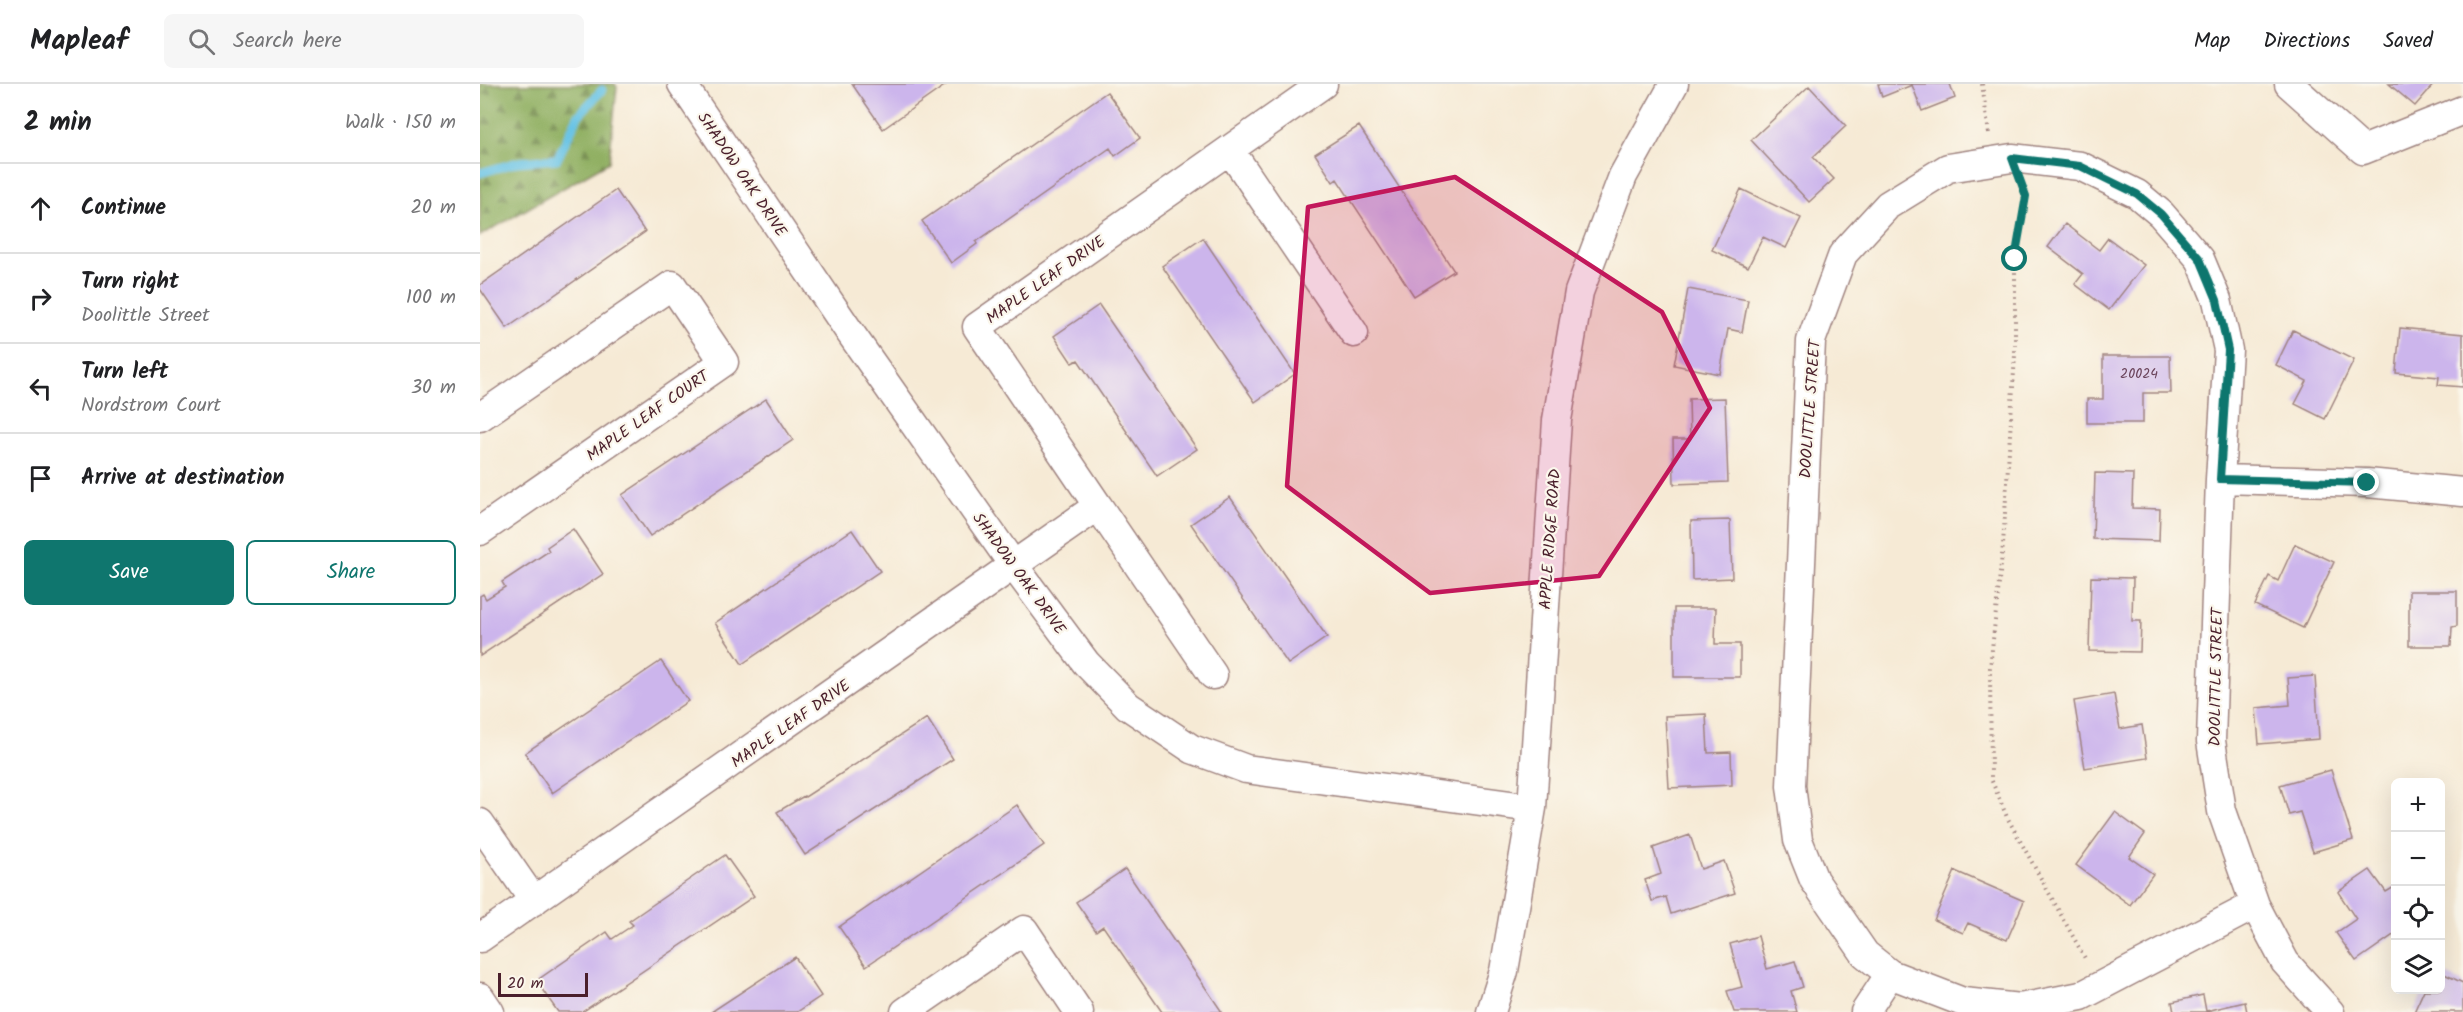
<!DOCTYPE html>
<meta charset="utf-8">
<style>
body{margin:0;font-family:Kalam,sans-serif;background:#f6f6f6;color:#202124}
.controls{position:absolute;right:18px;bottom:18px;display:grid;overflow:hidden;border-radius:9px;box-shadow:0 6px 24px #0002}
.controls button{width:54px;height:54px;display:grid;place-items:center;padding:0;border:0;border-bottom:2px solid #e0e0e0;background:#fff;color:#202124;font:30px sans-serif}
.scale{position:absolute;left:18px;bottom:15px;width:90px;box-sizing:border-box;padding-left:6px;border:3px solid #4a1f2b;border-top:0;font-size:16px;line-height:21px;white-space:nowrap;color:#4a1f2b;-webkit-text-stroke:4px #fbf7ec;paint-order:stroke}
.stop{position:absolute;width:18px;height:18px;margin:-14px;border:4px solid #0f766e;border-radius:50%;background:#fff}
.stop.end{background:#0f766e;border-color:#fff;box-shadow:0 2px 6px #0008}
.list{margin:0;padding:0;list-style:none}
h2{display:flex;justify-content:space-between;align-items:center;height:78px;margin:0;padding:0 24px;font-size:26px}
h2 small{font-size:20px;font-weight:400;color:#757577}
.list li{display:grid;grid-template-columns:39px 1fr auto;gap:18px;align-items:center;box-sizing:border-box;height:90px;padding:0 24px;border-top:2px solid #e0e0e0}
.list b{display:block;font-size:22px;white-space:nowrap}
.list p{margin:0;font-size:20px;white-space:nowrap;color:#757577}
.list em{font-size:20px;font-style:normal;color:#757577}
.actions{display:flex;gap:12px;padding:18px 24px}
.actions a{flex:1;padding:14px 0;border:2px solid #0f766e;border-radius:9px;text-align:center;font-size:21px;color:#0f766e}
.actions .main{background:#0f766e;color:#fff}
.icon{flex:none;width:33px;height:33px;fill:none;stroke:currentColor;stroke-width:2;stroke-linecap:round;stroke-linejoin:round}
.map{position:relative;flex:none;width:1983px;height:928px;overflow:hidden}
header{display:flex;align-items:center;gap:36px;box-sizing:border-box;height:84px;padding:0 30px;background:#fff;border-bottom:2px solid #e0e0e0}
header strong{font-size:28px}
nav{display:flex;gap:33px;margin-inline-start:auto;font-size:21px}
.search{width:420px;height:54px;background:#f6f6f6;display:flex;align-items:center;gap:15px;box-sizing:border-box;padding:0 21px;border-radius:9px;color:#757577;font-size:22px}
main{display:flex}
aside{flex:1;background:#fff}
.map>svg:first-child{display:block}
.forest{fill:url(#forest-firs);stroke:#6e6847;stroke-width:1.5}
.lines{fill:none;stroke-linecap:round;stroke-linejoin:round}
.stream{stroke:#67c3e5;stroke-width:9}
.building{fill:#ccb5ec}
.minor-casing{stroke:#a08480;stroke-width:31}
.path{stroke:#a08480;stroke-width:4;stroke-dasharray:1.5 4.5;stroke-linecap:butt}
.minor{stroke:#fff;stroke-width:28}
.route{stroke:#0f766e;stroke-width:8}
.marked{fill:#c2185b;fill-opacity:0.2;stroke:#c2185b;stroke-width:4.5;stroke-linejoin:round}
.labels{text-anchor:middle;stroke-width:4.5;stroke-linejoin:round;paint-order:stroke}
.number-label{font-size:14px;fill:#6a445b}
.street-label{font-size:16px;fill:#4a1f2b;stroke:#fbf7ec}
</style>
<header>
<strong>Mapleaf</strong>
<div class="search"><svg class="icon" aria-label="search" viewBox="0 0 24 24"><circle cx="10" cy="10" r="6"/><path d="M15 15l6 6"/></svg>Search here</div>
<nav><a>Map</a><a>Directions</a><a>Saved</a></nav>
</header>
<main>
<aside>
<h2>2 min<small>Walk · 150 m</small></h2>
<ul class="list">
<li><svg class="icon" aria-label="ahead" viewBox="0 0 24 24"><path d="M12 20V5M6 11l6-6 6 6"/></svg><div><b>Continue</b></div><em>20 m</em></li>
<li><svg class="icon" aria-label="right" viewBox="0 0 24 24"><path d="M7 20v-9h11M14 6l5 5-5 5"/></svg><div><b>Turn right</b><p>Doolittle Street</p></div><em>100 m</em></li>
<li><svg class="icon" aria-label="left" viewBox="0 0 24 24"><path d="M17 20v-9H6M10 6l-5 5 5 5"/></svg><div><b>Turn left</b><p>Nordstrom Court</p></div><em>30 m</em></li>
<li><svg class="icon" aria-label="arrive" viewBox="0 0 24 24"><path d="M6 21V4h12l-3 4 3 4H6"/></svg><div><b>Arrive at destination</b></div></li>
</ul>
<div class="actions"><a class="main">Save</a><a>Share</a></div>
</aside>
<div class="map">
<svg width="1983" height="928" viewBox="0 0 1983 928">
<defs>
<pattern id="forest-firs" width="22" height="20" patternUnits="userSpaceOnUse" patternTransform="scale(1.5)"><rect width="22" height="20" fill="#91b063"/><path d="M5 1l3.5 6h-7zM16 11l3.5 6h-7z" fill="#788f52"/></pattern>
</defs>
<rect width="100%" height="100%" fill="#fbf7ec"/>
<filter id="ink" filterUnits="userSpaceOnUse"><feTurbulence type="fractalNoise" baseFrequency=".0167" numOctaves="2"/><feDisplacementMap in="SourceGraphic" scale="12" xChannelSelector="R" yChannelSelector="G"/><feConvolveMatrix kernelMatrix="1 2 1 2 8 2 1 2 1" color-interpolation-filters="sRGB"/></filter>
<filter id="wash" filterUnits="userSpaceOnUse"><feTurbulence type="fractalNoise" baseFrequency=".008" numOctaves="4" result="noise"/><feDisplacementMap in="SourceGraphic" scale="24" xChannelSelector="R" yChannelSelector="G"/><feGaussianBlur stdDeviation="1.35" result="paint"/><feColorMatrix in="noise" values="0 0 0 0 0 0 0 0 0 0 0 0 0 0 0 0 0 1.4 0 .05"/><feComposite in="paint" operator="in"/></filter>
<g filter="url(#wash)">
<rect width="100%" height="100%" fill="#f6ead5"/>
<path class="forest" d="M0,0h135l2,3 -8,75 -129,74z"/>
<g class="lines">
<path class="stream" d="M0,89l38,-11 39,-3 21,-43 24,-26"/>
</g>
<g id="blocks">
<path class="building" d="M372,0h95l-64,45z
M1398,0h72l5,14 -33,13 -10,-26 -30,12z
M1909,0h45l-19,22z
M1329,2l37,40 -33,31 21,22 -25,23 -58,-62z
M627,8l33,46 -25,18 -5,-8 -134,94 1,2 -26,19 -29,-42z
M879,42l95,145 -40,25 -77,-117 -4,3 -18,-28z
M1261,105l60,29 -15,30 -23,-11 -15,30 -36,-17z
M136,106l29,42 -138,96 -27,-39v-4z
M1585,140l34,26 9,-12 36,27 -35,45 -34,-26 8,-10 -35,-27z
M723,154l92,136 -40,28 -93,-136z
M1208,205l60,11 -6,32 -14,-3 -8,45 -46,-9z
M619,221l98,144 -40,27 -79,-116 -6,3 -18,-27z
M1920,244l63,6v53l-25,-2 1,-8 -43,-4z
M1813,246l61,30 -29,59 -30,-15 12,-23 -31,-16z
M1623,272h67l1,37h-28v30h-56v-24h16z
M1245,314l3,84 -54,2 -1,-45h17l-1,-40z
M286,315l27,41 -143,96 -28,-41z
M1615,389l38,1 -1,34 28,1 -1,32 -66,-2z
M750,413l97,140 -39,27 -97,-140z
M1250,436l2,58 -40,2 -1,-59z
M93,445l30,45 -123,82v-60l3,-2 3,5 19,-12 -3,-5 47,-31 -2,-4z
M372,446l28,41 -138,93 -27,-41z
M1815,460l39,18 -31,66 -48,-23 14,-29 9,5z
M1611,493l42,1 -1,43h9l-1,31 -51,-1z
M1929,507h48v35l-5,1 -1,19h-42z
M1194,524h42l-1,36h25v33h-66z
M181,577l27,40 -136,92 -27,-40z
M1835,592l4,63 -60,5 -3,-36 34,-3 -2,-27z
M1634,610l6,35 22,-4 5,33 -62,10 -11,-67z
M1226,630l2,39 23,-1 1,33 -63,3 -4,-72z
M447,634l26,41 -148,96 -28,-43 27,-16 1,1z
M1851,686l22,70 -40,12 -13,-40 -11,3 -9,-30z
M537,721l27,40 -178,121 -27,-39z
M1635,728l30,22 -16,23 24,17 -23,31 -54,-40z
M1210,751l11,34 23,-8 11,32 -64,21 -5,-17 -14,4 -7,-21 16,-6 -8,-26z
M245,771l29,41 -172,116h-24l-22,-31 71,-49 5,7 21,-14 -4,-4z
M645,785l97,143h-60l-59,-86 -7,5 -20,-29z
M1890,786l16,22 10,-6v47l-40,28 -20,-28 20,-14 -18,-27z
M1475,787l69,30 -17,39 -39,-17 -5,10 -29,-13z
M1278,852l9,33 28,-8 8,26 -12,4 6,21h-63l-7,-21 15,-4 -12,-43z
M315,873l26,39 -24,16h-86z
M1960,888l23,11v29h-49l10,-22h16z
M1723,911l3,16 39,-9 2,10h-73l-2,-10z"/>
</g>
</g>
<g filter="url(#ink)">
<use href="#blocks" fill-opacity="0" stroke="#a08480" stroke-width="1.5"/>
<g class="lines">
<defs>
<path id="minor" d="M202,0l167,247 165,235 72,97 42,43 64,43 54,20 286,39
M1809,0l74,66 100,-40
M750,66l124,183
M0,333l192,-132 52,77 -244,169
M1740,395l147,4 96,9
M618,422l115,169
M0,739l54,78
M1775,821l-174,91 -61,12 -57,-6 -73,-28 -25,-20 -51,-74 -16,-40 -7,-54 20,-445 32,-87 45,-49 60,-37 64,-10 68,8 57,28 24,20 39,45 17,41 11,50 -8,129 -9,262 11,70 33,94 30,57 45,50
M0,854l618,-432 -121,-179 346,-243
M0,913l10,15
M425,928l119,-82 55,82
M1011,928l13,-41 28,-163 25,-388 22,-128 44,-116 51,-92
M1385,928l25,-38"/>
</defs>
<use href="#minor" class="minor-casing"/>
<path class="path" d="M1502,0l7,50
M1543,106l3,6 -11,63v96l-12,190 -13,123 1,111 16,38 79,143"/>
<use href="#minor" class="minor"/>
</g>
</g>
<g class="lines" filter="url(#ink)">
<path class="route" d="M1535,175l11,-63 -14,-38 68,8 57,28 24,20 39,45 17,41 11,50 -8,129 147,4"/>
</g>
<path class="marked" d="M975,93l207,135 48,96 -111,168 -169,17 -143,-107 21,-279z"/>
<g class="labels">
<g class="number-label">
<text x="1659" y="294">20024</text>
</g>
<g class="street-label">
<text transform="translate(263 90) rotate(56)" y="6">SHADOW OAK DRIVE</text>
<text transform="translate(565 195) rotate(-35)" y="6">MAPLE LEAF DRIVE</text>
<text transform="translate(1329 325) rotate(-86)" y="6">DOOLITTLE STREET</text>
<text transform="translate(167 331) rotate(-35)" y="6">MAPLE LEAF COURT</text>
<text transform="translate(1069 455) rotate(-86)" y="6">APPLE RIDGE ROAD</text>
<text transform="translate(540 489) rotate(54)" y="6">SHADOW OAK DRIVE</text>
<text transform="translate(1735 593) rotate(-89)" y="6">DOOLITTLE STREET</text>
<text transform="translate(310 639) rotate(-35)" y="6">MAPLE LEAF DRIVE</text>
</g>
</g>
</svg>
<div class="controls">
<button>+</button>
<button>−</button>
<button><svg class="icon" aria-label="locate" viewBox="0 0 24 24"><circle cx="12" cy="12" r="6"/><path d="M12 2v4M12 18v4M2 12h4M18 12h4"/></svg></button>
<button><svg class="icon" aria-label="layers" viewBox="0 0 24 24"><path d="M12 4l9 5-9 5-9-5zM3 14l9 5 9-5"/></svg></button>
</div>
<div class="scale">20 m</div>
<div class="stop" style="left:1535px;top:175px"></div>
<div class="stop end" style="left:1887px;top:399px"></div>
</div>
</main>
